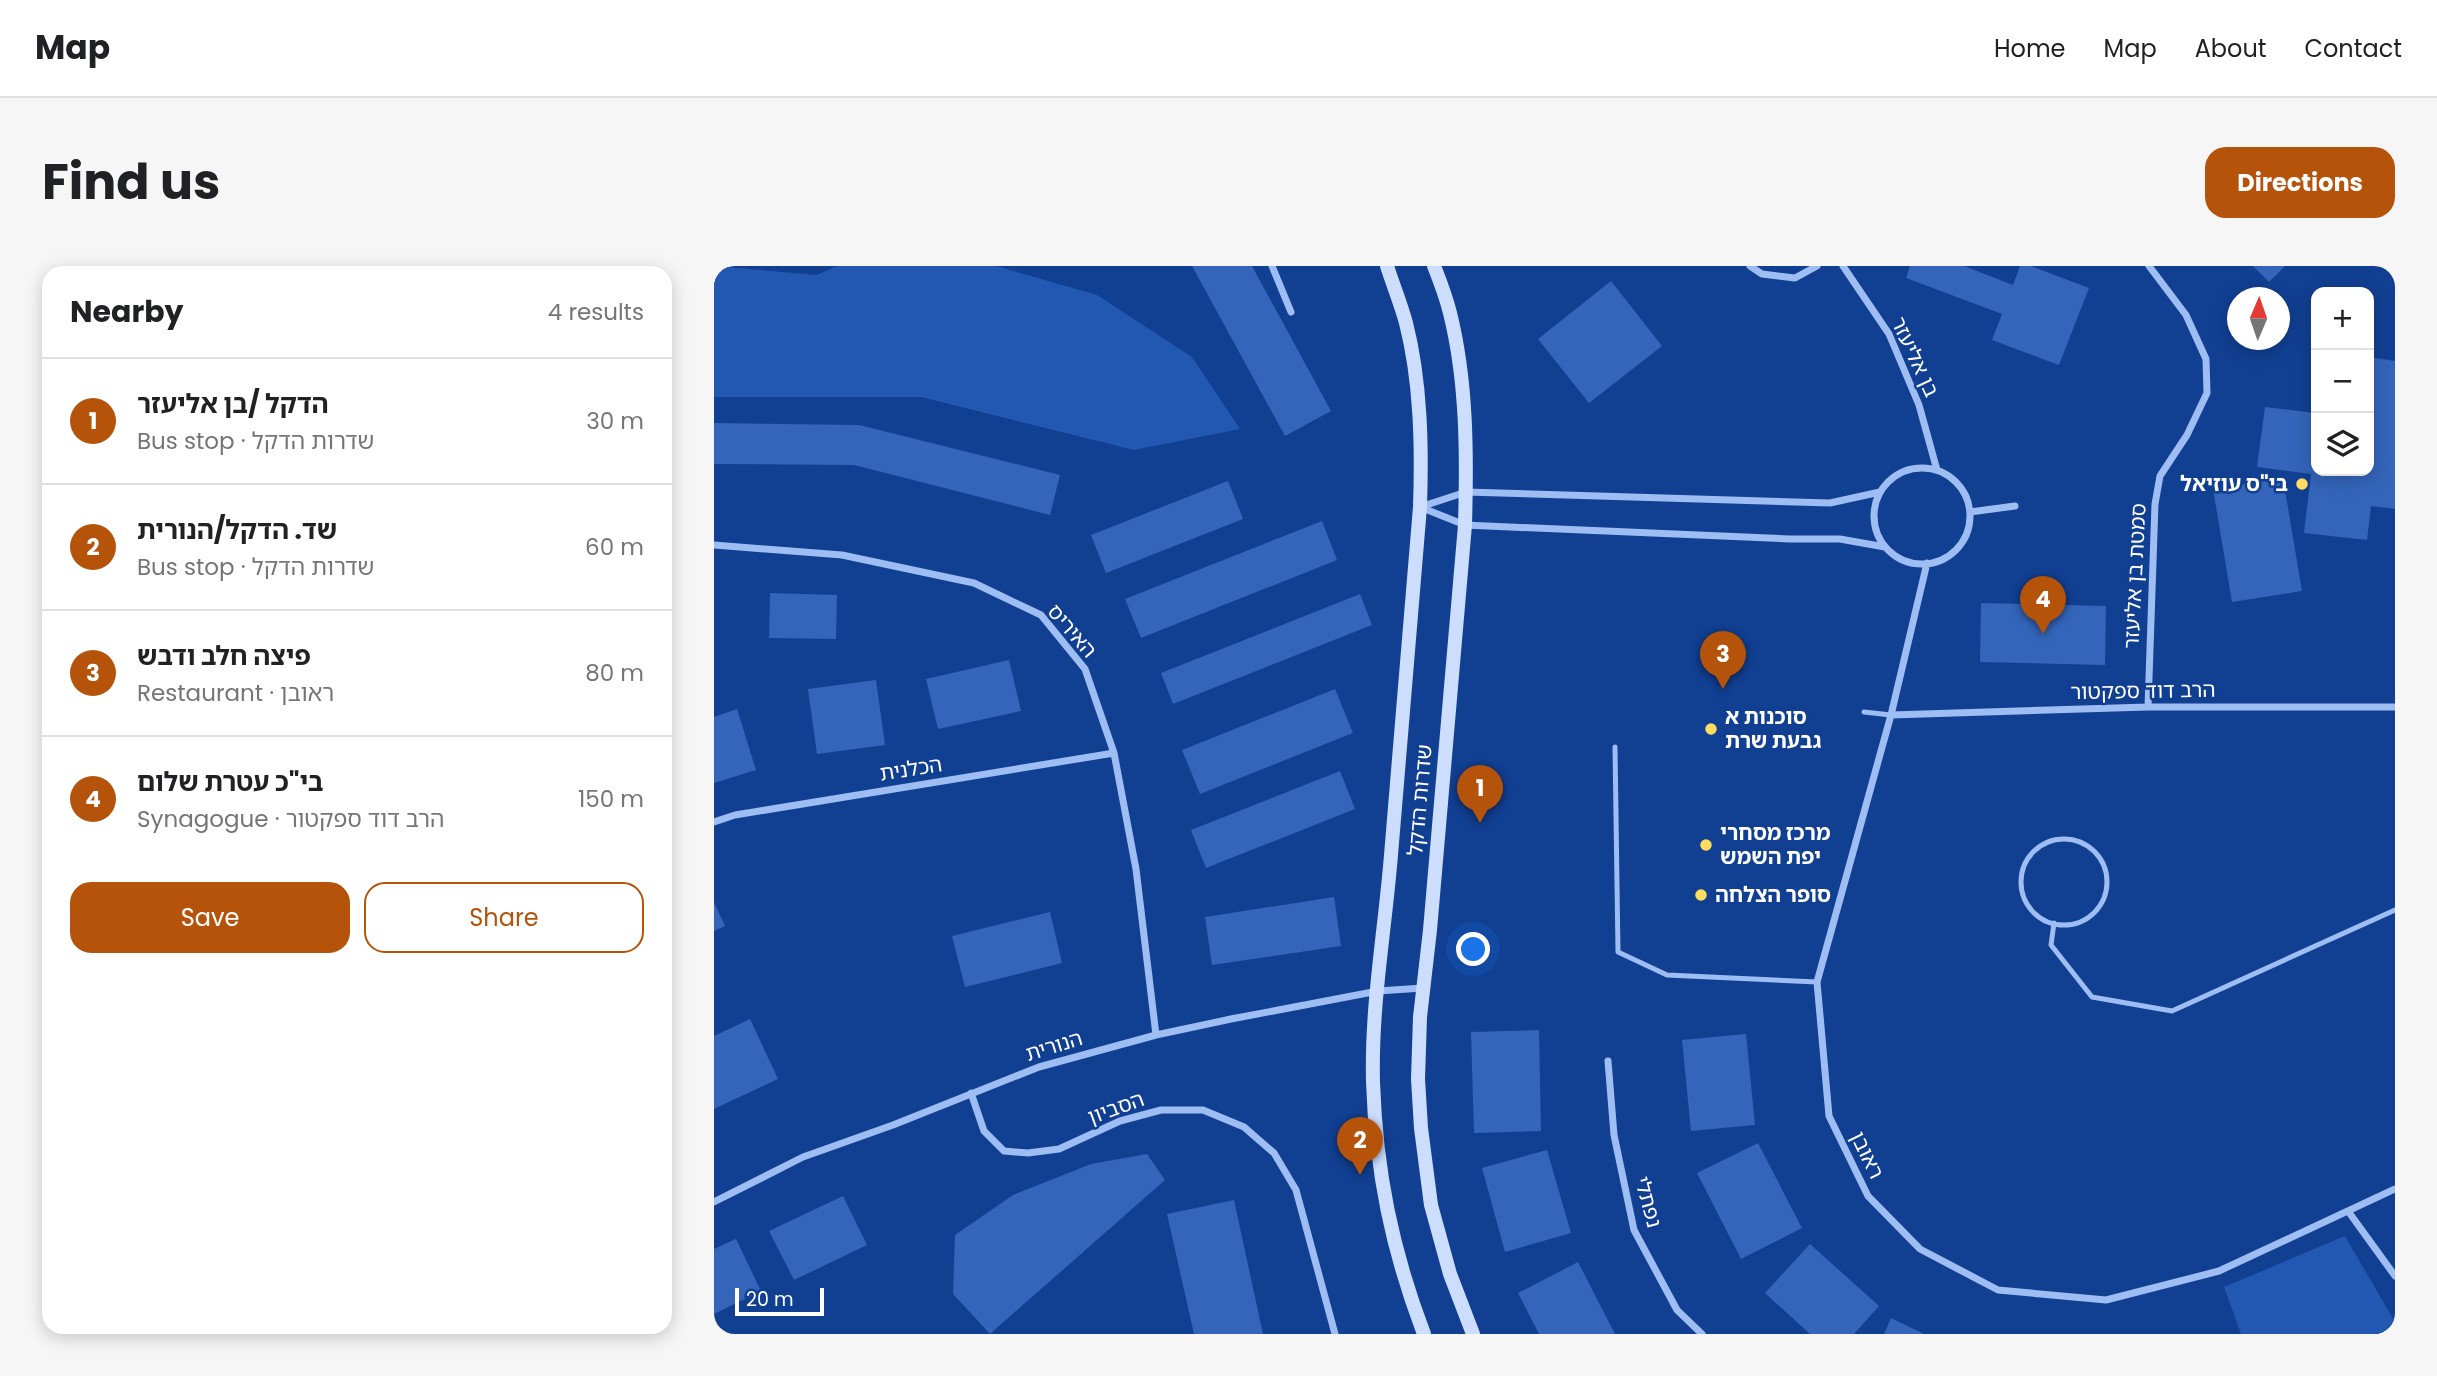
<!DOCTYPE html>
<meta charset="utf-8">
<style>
body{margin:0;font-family:Poppins,"Noto Sans Hebrew",sans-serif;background:#f6f6f6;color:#202124}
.controls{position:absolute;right:21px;top:21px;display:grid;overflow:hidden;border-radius:14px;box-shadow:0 4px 18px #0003}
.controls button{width:63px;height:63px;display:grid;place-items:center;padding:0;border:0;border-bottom:2px solid #e0e0e0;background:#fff;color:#202124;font:35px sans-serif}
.compass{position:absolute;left:1513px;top:21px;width:63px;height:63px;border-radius:50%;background:#fff;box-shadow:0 4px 18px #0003;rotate:2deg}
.scale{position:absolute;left:21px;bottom:18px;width:89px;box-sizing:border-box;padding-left:7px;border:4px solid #fff;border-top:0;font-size:19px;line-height:24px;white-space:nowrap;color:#fff;-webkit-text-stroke:5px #113f92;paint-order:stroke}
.you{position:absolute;left:760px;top:684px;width:24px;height:24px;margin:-18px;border:5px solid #fff;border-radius:50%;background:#1a73e8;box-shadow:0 0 0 10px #1a73e833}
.badge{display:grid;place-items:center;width:46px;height:46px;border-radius:50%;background:#b45309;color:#fff;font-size:23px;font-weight:700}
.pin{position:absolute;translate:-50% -58px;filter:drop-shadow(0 2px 4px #0008)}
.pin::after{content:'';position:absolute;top:37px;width:24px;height:21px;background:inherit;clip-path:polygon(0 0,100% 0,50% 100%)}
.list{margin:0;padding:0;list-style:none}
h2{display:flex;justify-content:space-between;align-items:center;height:91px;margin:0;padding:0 28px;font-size:30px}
h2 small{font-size:23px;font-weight:400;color:#757577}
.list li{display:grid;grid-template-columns:46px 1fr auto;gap:21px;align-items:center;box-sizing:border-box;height:126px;padding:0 28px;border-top:2px solid #e0e0e0}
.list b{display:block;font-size:26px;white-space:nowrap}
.list p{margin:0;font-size:23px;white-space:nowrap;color:#757577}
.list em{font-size:23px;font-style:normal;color:#757577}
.actions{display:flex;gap:14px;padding:21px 28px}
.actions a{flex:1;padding:16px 0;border:2px solid #b45309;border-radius:21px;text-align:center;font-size:24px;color:#b45309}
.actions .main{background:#b45309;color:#fff}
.icon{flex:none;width:38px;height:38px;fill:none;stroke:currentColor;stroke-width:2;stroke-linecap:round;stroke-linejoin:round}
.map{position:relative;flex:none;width:1681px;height:1068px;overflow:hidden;border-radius:21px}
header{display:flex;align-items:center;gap:42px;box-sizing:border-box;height:98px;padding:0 35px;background:#fff;border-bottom:2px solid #e0e0e0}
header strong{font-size:33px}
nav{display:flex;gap:38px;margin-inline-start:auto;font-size:24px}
.intro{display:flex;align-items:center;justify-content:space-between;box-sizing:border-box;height:168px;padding:0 42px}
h1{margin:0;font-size:49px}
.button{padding:18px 32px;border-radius:21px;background:#b45309;color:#fff;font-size:24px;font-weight:700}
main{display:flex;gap:42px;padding:0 42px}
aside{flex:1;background:#fff;border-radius:21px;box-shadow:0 4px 18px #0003}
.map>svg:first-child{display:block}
.green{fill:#2257b2}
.building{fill:#3465ba}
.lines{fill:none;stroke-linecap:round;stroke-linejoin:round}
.lane{stroke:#9dbdf3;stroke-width:5}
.street{stroke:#9dbdf3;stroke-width:7}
.secondary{stroke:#ccddfd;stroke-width:14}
.poi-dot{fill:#ffdd5f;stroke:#113f92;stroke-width:2.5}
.labels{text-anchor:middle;stroke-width:5;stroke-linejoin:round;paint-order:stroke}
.street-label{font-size:21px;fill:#fff;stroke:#113f92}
.poi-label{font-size:21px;font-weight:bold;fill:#fff;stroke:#113f92;text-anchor:start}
</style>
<header>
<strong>Map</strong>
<nav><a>Home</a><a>Map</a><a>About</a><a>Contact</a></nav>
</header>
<div class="intro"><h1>Find us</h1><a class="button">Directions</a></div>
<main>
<aside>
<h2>Nearby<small>4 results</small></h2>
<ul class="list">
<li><span class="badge">1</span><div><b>הדקל /בן אליעזר</b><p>Bus stop · שדרות הדקל</p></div><em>30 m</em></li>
<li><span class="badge">2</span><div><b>שד. הדקל/הנורית</b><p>Bus stop · שדרות הדקל</p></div><em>60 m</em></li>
<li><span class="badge">3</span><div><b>פיצה חלב ודבש</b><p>Restaurant · ראובן</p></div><em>80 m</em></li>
<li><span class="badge">4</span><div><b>בי&quot;כ עטרת שלום</b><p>Synagogue · הרב דוד ספקטור</p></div><em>150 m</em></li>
</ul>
<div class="actions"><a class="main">Save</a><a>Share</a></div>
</aside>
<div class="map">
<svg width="1681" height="1068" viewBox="0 0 1681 1068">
<rect width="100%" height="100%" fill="#113f92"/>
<path class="green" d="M0,0l103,9 20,-9h159l101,29 95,62 48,72 -106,21 -213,-53h-207z
M1631,970l50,86v12h-154l-17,-47z"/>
<path class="building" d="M478,0h60l79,145 -46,25z
M1196,0h54l49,19 7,-19h11l58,22 -30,77 -67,-25 10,-26 -96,-36z
M1539,0h32l-16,16z
M897,15l51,65 -73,57 -51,-64z
M1655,91l26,4v148l-24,-3 -4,34 -63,-7 7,-59 -54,-7 8,-60 51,6v58h53z
M0,157l145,2 201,50 -10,40 -196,-50 -140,-1z
M1569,212l19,113 -70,11 -19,-113z
M514,215l15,38 -137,54 -15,-38z
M608,255l15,39 -196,78 -16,-39z
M56,327l67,2 -1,44 -67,-1z
M646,328l12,31 -199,79 -12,-31z
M1267,337l125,3 -1,59 -125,-3z
M295,394l12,51 -83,18 -12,-50z
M162,414l9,65 -68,9 -9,-65z
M621,423l18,44 -153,61 -18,-44z
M23,443l19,61 -42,13v-66z
M626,505l15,38 -149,59 -15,-38z
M620,631l7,49 -129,19 -7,-48z
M0,636l11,24 -11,5z
M336,646l12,51 -97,24 -13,-51z
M36,753l28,60 -64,30v-73z
M825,764l2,101 -67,2 -3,-101z
M1032,768l9,91 -64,6 -9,-91z
M1044,877l44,85 -61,31 -44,-86z
M833,884l24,83 -66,19 -23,-84z
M433,888l18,26 -175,154 -37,-40 2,-59 58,-40 78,-31z
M129,930l24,49 -73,35 -25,-49z
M520,934l29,134h-69l-27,-120z
M22,973l25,52 -47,23v-65z
M1096,978l69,62 -25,28h-44l-45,-41z
M864,996l37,72h-76l-21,-41z
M1177,1052l33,16h-40z"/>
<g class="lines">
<path class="lane" d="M1150,446l27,3
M901,481l3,205 49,23 150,7
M1307 616a43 43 0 1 1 86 0a43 43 0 1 1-86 0Z
M1340,657l-3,22 41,52 80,14 223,-101"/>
<path class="street" d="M558,0l19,46
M1036,0l12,8 33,4 22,-12
M1129,0l46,68 30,71 18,65
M1160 250a48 48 0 1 1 96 0a48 48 0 1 1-96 0Z
M706,241l45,18 324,14h51l45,8
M706,241l46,-15 364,11 50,-11
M1256,246l45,-6
M0,279l128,10 132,28 67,32 44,54 29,84 22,116 20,166
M1213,297l-36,152 -74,267 12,134 39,80 52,53 78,41 108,10 113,-29 176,-82
M1434,441l7,-203 5,-28 27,-41 20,-42 -1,-34 -20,-44 -37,-49
M1177,449l257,-8h247
M0,556l21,-7 379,-62
M894,795l6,74 20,95 43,80 25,24
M257,827l13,38 20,20 24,2 31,-4 61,-28 41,-11h42l41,17 30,26 22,37 39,144
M0,936l89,-45 90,-32 146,-58 117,-32 75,-16 147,-28 45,-3
M1634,945l47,65"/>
<path class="secondary" d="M673,0c6,19 14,38 19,57 15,59 16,124 14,184 -9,116 -19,232 -29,348 -6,75 -20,151 -18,227 3,90 19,168 51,252
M720,0c6,15 12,31 16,47 17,68 17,142 15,212l-35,405 -10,87 -2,62 3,49 10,77 19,69 23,60"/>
</g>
<g class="poi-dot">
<circle cx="1588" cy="218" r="7"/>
<circle cx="997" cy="463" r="7"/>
<circle cx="992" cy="579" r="7"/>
<circle cx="987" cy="629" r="7"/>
</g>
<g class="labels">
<g class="street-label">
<text transform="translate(1201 91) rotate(65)" y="7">בן אליעזר</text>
<text transform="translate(1421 310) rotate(-87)" y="7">סמטת בן אליעזר</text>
<text transform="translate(358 365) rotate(49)" y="7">האיריס</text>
<text transform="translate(1429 425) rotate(-1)" y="7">הרב דוד ספקטור</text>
<text transform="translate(197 503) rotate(-9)" y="7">הכלנית</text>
<text transform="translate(706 534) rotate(-85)" y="7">שדרות הדקל</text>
<text transform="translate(340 780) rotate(-17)" y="7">הנורית</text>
<text transform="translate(402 842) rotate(-20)" y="7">הסביון</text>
<text transform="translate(1153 889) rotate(64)" y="7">ראובן</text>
<text transform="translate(934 936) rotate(75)" y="7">נפתלי</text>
</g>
<g class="poi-label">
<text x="1574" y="225" text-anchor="end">בי"ס עוזיאל</text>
<text x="1011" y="458">סוכנות א<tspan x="1011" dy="24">גבעת שרת</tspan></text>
<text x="1006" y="574">מרכז מסחרי<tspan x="1006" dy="24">יפת השמש</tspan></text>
<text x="1001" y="636">סופר הצלחה</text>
</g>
</g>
</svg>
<div class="controls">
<button>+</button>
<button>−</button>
<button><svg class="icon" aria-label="layers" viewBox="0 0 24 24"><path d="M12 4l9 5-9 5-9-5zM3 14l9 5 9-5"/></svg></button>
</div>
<svg class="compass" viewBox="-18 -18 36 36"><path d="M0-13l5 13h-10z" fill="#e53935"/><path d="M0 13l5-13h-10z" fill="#757577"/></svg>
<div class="scale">20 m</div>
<div class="you"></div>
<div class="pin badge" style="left:766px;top:557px">1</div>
<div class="pin badge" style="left:646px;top:909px">2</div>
<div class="pin badge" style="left:1009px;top:423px">3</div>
<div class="pin badge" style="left:1329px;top:368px">4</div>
</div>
</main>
